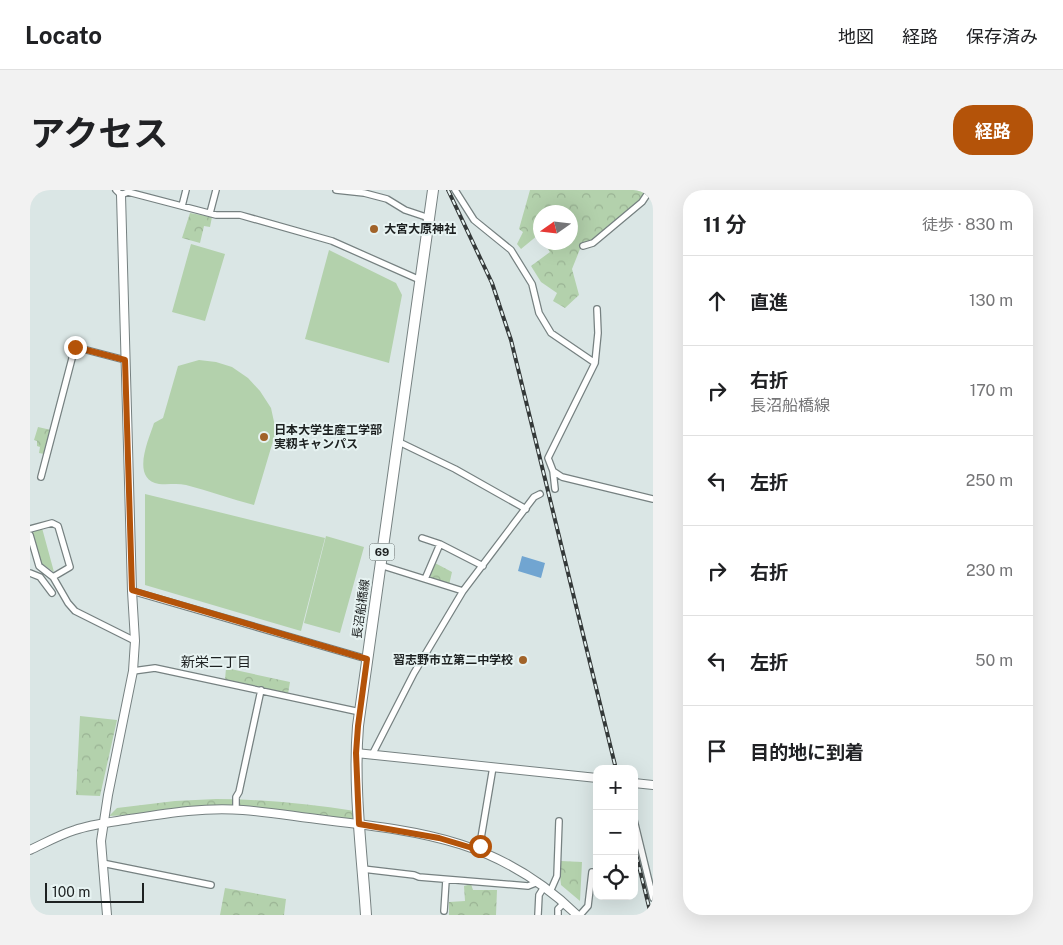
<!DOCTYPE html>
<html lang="ja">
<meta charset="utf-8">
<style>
body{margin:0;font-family:"Public Sans","Noto Sans JP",sans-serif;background:#f2f2f2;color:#202124}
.controls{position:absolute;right:15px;bottom:15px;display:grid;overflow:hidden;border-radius:10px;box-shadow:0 5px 20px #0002}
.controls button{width:45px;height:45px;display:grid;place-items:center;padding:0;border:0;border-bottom:1px solid #e0e0e0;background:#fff;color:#202124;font:25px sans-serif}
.compass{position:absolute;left:503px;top:15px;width:45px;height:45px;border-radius:50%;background:#fff;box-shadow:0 5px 20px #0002;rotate:256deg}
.scale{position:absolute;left:15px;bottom:12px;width:99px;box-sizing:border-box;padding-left:5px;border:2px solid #1d2121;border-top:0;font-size:14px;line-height:18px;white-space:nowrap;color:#1d2121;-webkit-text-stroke:4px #e7f3f2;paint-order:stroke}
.stop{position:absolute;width:15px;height:15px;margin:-11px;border:4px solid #b45309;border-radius:50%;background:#fff}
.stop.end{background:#b45309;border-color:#fff;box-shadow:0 1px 5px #0008}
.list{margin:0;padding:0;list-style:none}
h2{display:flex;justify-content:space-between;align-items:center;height:65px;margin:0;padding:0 20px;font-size:21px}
h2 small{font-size:16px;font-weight:400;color:#757577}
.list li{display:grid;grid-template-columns:32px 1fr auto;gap:15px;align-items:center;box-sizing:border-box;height:90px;padding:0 20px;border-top:1px solid #e0e0e0}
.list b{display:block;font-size:19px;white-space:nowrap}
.list p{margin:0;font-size:16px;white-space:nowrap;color:#757577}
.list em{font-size:16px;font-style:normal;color:#757577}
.icon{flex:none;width:28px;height:28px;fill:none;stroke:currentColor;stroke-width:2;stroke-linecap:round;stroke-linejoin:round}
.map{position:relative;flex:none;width:623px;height:725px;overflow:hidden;border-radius:20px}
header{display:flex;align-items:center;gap:30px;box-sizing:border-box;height:70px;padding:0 25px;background:#fff;border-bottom:1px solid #e0e0e0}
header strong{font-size:24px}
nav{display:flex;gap:28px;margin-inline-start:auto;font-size:18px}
.intro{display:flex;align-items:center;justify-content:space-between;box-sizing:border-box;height:120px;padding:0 30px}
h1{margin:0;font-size:35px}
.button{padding:12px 22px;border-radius:20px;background:#b45309;color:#fff;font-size:18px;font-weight:700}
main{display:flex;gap:30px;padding:0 30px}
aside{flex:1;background:#fff;border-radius:20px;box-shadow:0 5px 20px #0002}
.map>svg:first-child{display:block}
.green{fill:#b3d1ac}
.forest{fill:url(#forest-crowns)}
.water{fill:#71a5d1}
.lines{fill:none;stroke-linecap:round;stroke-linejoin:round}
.minor-casing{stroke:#768181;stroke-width:8}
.tertiary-casing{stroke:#768181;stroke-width:10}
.primary-casing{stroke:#768181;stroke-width:12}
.minor{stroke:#fff;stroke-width:5.5}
.tertiary{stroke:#fff;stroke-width:8}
.primary{stroke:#fff;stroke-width:10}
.rail-casing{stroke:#343939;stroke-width:4}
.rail{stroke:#e7f3f2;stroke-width:2;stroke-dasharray:5.5;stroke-linecap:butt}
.route{stroke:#b45309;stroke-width:6}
.poi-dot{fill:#a16329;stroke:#e7f3f2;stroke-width:2}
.labels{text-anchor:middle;stroke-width:4;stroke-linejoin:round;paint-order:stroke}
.shield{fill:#e7f3f2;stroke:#5a6060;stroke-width:1}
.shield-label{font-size:11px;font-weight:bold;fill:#1d2121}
.poi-label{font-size:12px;font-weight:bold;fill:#1d2121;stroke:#e7f3f2;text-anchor:start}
.street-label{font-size:12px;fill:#1d2121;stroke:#e7f3f2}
.neighbourhood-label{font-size:14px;fill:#1d2121;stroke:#e7f3f2}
</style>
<header>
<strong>Locato</strong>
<nav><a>地図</a><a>経路</a><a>保存済み</a></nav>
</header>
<div class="intro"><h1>アクセス</h1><a class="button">経路</a></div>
<main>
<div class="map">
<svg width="623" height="725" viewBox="0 0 623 725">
<defs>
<pattern id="forest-crowns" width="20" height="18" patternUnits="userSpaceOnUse" patternTransform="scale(1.25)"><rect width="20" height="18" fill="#b3d1ac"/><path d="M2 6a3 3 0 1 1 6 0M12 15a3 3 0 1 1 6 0" fill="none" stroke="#9ab394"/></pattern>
</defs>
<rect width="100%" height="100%" fill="#dae6e5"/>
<path class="green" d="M161,54l34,10 -20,67 -33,-9z
M299,60l67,33 6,12 -13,68 -84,-24z
M169,170l17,2 16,5 16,11 12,13 11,17 5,23 -22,74c-23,-6 -45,-14 -68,-20 -9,-2 -18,0 -27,-1 -29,-5 -10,-45 -5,-61l9,-5 15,-52z
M115,304l180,44 -24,93 -156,-46z
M12,338l12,44 -13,-9 -8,-30 1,-3z
M296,346l38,11 -24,86 -36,-10z"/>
<path class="forest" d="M500,0h117l-8,10 -48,41 -9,3 -10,25 7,26 -14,13 -12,-7 4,-8 -16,-11 -10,-16 19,-14 -6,-9 26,-1v-30h-30v26l-2,-3 -17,14 -4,-5 6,-12 -4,-3z
M160,23l22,4 -2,10 -6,-1 -4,17 -18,-5z
M8,237l13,3 -7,24 -5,-1 1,-6 -3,-1v-5l-3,-1z
M405,373l17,9 -3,13 -20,-6z
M196,478l64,14 -2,12 -63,-14z
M50,526l37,4 -17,76 -24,-1z
M186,609c46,0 93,5 139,12l-1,10 -20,-4 -116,-10h-31l-58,8 -20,1 8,-8 58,-7z
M531,671l21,1 -2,39 -19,-16 -1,-9z
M441,694l2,6h24l-1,25h-47v-13l16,-1 -1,-15z
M195,698l61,11 -2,16h-64z"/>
<path class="water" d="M492,366l23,7 -4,15 -23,-7z"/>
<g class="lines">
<defs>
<path id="minor" d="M86,0l5,5 7,-3 88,23h24l92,26 88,39
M306,0l28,3 23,6 18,11 24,8
M425,0l19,30 37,30 21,34 7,29 12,20 44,30
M152,16l4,-16
M180,23l6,-23
M553,56l10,-3 49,-41 8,-12
M367,251l58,28 71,40
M523,281l9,6 91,22
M11,287l34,-130 50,13
M525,299l-2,-18 -5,-13 47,-95 3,-30 -1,-24
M0,339l22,-6 6,3 12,41 -17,10
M0,345l9,31 14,11 15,26 7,8 60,30
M392,348l18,6
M350,375l83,26
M0,383l10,4 12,16
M395,389l15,-35 43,22
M102,401l235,68
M103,481l22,-3 205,44
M342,565l42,-82 49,-82 71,-94 6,-3
M206,620v-13l3,-5 22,-102
M604,630l19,78
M449,660l14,-83
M72,673l109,22
M333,679l51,6 5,2 109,9 10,-4
M520,702l7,-16 2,-55
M414,721l2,-31
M508,725l1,-20 5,-8
M528,725v-6l6,-6
M550,725l8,-9 4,-34"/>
<path id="tertiary" d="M326,563l241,25
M604,593l19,2
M0,660c15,-7 29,-15 45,-20 17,-6 37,-8 55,-11 38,-6 74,-12 113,-9 27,2 55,7 82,10 101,12 176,21 252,95
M77,725l-6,-74 7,-46 25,-124 2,-30 -3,-50 -11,-396"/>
<path id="primary" d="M336,725c-4,-63 -13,-126 -8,-189l75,-536"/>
</defs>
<use href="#minor" class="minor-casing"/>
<use href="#tertiary" class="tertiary-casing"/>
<use href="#primary" class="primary-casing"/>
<use href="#minor" class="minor"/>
<use href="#tertiary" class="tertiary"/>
<use href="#primary" class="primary"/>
<defs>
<path id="rail" d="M418,0l44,93 19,57 105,429
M604,656l17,69"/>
</defs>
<use href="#rail" class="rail-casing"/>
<use href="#rail" class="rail"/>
</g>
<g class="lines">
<path class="route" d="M45,157l50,13 7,230 235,69 -9,67 -2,27 3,71 80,14 40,12 1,-4"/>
</g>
<g class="poi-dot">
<circle cx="344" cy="39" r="5"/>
<circle cx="234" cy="247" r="5"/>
<circle cx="493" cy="470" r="5"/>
</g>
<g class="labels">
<rect class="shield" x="339.5" y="353.5" width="25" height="17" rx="4"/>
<g class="shield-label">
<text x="352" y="366">69</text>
</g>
<g class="poi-label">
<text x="354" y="43">大宮大原神社</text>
<text x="244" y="244">日本大学生産工学部<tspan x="244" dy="14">実籾キャンパス</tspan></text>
<text x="483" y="474" text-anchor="end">習志野市立第二中学校</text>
</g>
<g class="street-label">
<text transform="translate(331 419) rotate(-82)" y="4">長沼船橋線</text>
</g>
<g class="neighbourhood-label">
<text x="186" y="477">新栄二丁目</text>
</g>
</g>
</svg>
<div class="controls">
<button>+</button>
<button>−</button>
<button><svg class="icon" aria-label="locate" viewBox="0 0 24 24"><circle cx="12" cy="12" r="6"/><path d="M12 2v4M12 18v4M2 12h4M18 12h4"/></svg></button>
</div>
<svg class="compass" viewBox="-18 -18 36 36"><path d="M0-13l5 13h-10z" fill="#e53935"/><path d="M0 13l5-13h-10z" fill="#757577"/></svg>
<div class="scale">100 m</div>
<div class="stop" style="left:450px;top:656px"></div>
<div class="stop end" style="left:45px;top:157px"></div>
</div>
<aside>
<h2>11 分<small>徒歩 · 830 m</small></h2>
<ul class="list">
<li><svg class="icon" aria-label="ahead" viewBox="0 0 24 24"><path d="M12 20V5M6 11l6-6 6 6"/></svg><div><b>直進</b></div><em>130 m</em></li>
<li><svg class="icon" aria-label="right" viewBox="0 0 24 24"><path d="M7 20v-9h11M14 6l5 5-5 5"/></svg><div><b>右折</b><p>長沼船橋線</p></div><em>170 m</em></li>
<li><svg class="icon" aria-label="left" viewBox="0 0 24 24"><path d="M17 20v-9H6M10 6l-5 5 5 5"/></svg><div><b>左折</b></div><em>250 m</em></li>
<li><svg class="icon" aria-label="right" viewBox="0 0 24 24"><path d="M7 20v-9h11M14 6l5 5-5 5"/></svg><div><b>右折</b></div><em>230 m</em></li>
<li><svg class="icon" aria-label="left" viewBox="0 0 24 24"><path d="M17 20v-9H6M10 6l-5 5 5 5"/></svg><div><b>左折</b></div><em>50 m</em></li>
<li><svg class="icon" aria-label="arrive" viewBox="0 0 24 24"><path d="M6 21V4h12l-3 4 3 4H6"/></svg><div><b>目的地に到着</b></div></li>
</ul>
</aside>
</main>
